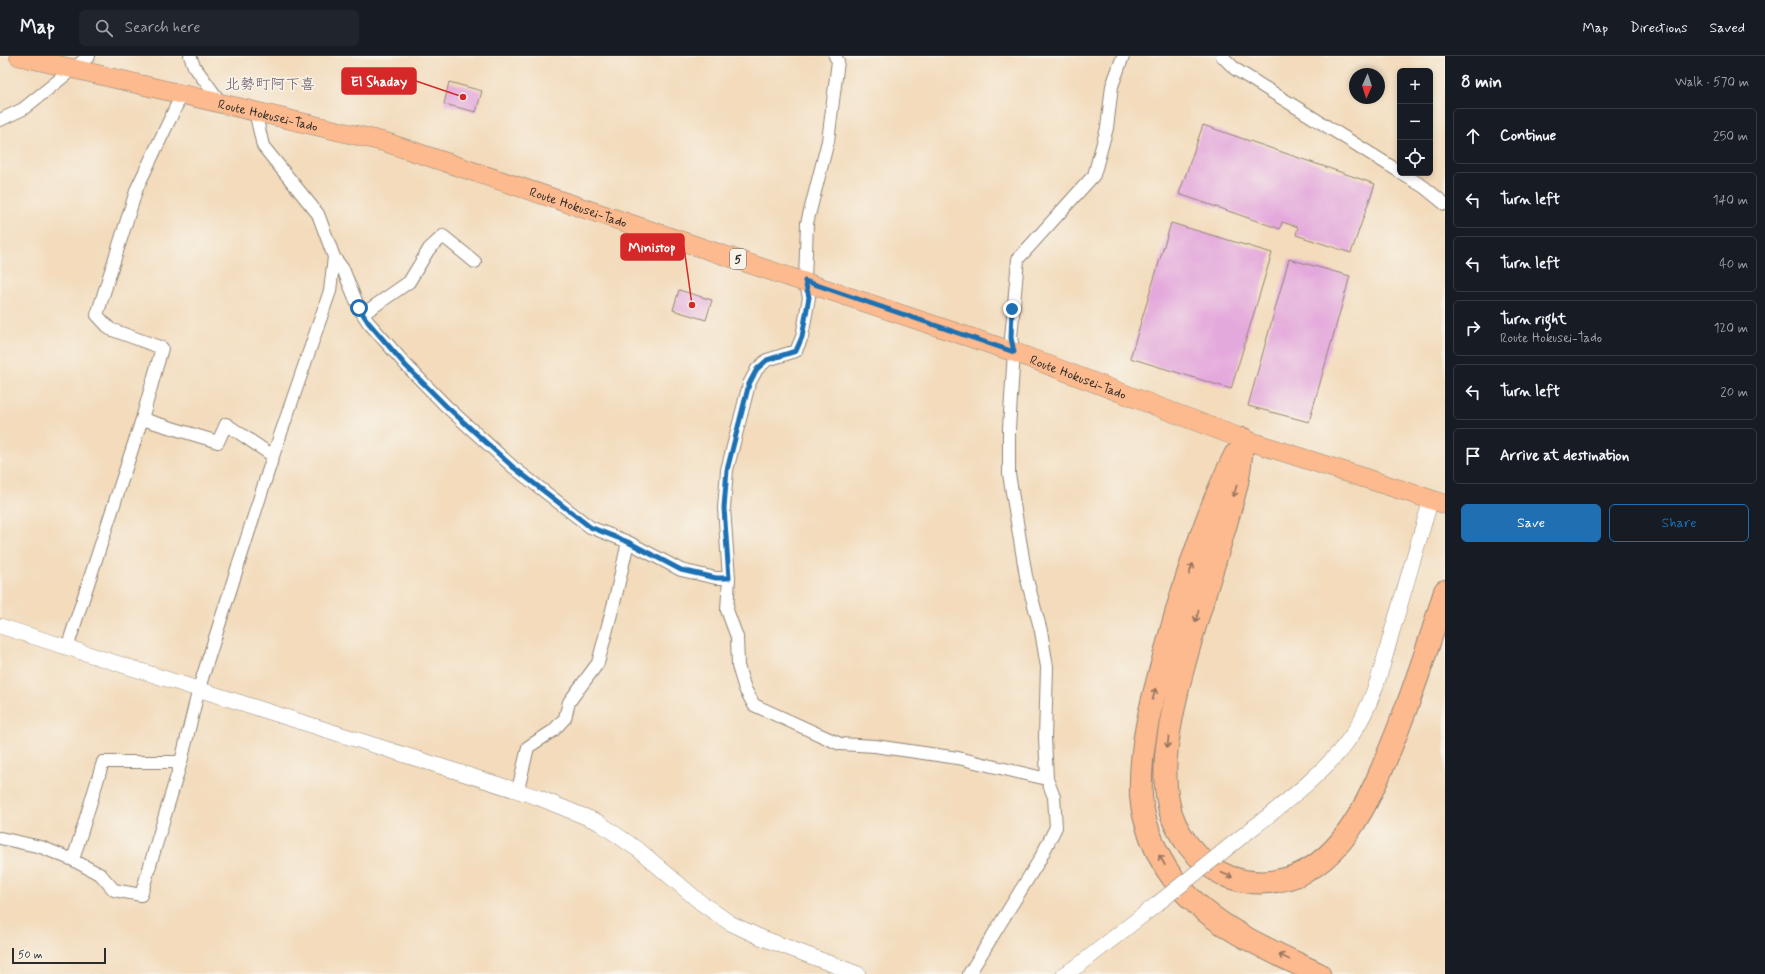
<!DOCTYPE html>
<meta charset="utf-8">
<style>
body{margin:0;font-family:Mynerve,"Klee One",sans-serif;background:#20242c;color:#f1f3f6}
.controls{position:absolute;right:12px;top:12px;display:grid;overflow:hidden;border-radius:6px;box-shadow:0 2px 6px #0003}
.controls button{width:36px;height:36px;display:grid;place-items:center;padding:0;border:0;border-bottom:1px solid #363941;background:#171b24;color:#f1f3f6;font:20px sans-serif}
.compass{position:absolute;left:1349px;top:12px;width:36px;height:36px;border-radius:50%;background:#171b24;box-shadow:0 2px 6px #0003;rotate:183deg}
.scale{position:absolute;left:12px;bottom:10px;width:94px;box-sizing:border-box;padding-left:4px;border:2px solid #2b2b2b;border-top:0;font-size:11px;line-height:14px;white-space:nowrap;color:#2b2b2b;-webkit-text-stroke:3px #f7f3e8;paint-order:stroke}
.stop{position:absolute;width:12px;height:12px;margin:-9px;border:3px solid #1f6fb2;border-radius:50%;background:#fff}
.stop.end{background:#1f6fb2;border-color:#fff;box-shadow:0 1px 4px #0008}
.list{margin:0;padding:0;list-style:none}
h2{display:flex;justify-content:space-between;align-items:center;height:52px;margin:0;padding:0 16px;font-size:17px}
h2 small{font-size:13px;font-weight:400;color:#9ea1a6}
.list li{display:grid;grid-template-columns:26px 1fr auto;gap:12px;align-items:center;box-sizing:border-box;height:56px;margin:0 8px 8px;padding:0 8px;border:1px solid #363941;border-radius:6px}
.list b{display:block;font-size:15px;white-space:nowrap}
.list p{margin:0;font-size:13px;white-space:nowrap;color:#9ea1a6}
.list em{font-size:13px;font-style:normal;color:#9ea1a6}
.actions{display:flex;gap:8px;padding:12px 16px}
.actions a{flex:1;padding:9px 0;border:1px solid #1f6fb2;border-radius:6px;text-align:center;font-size:14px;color:#1f6fb2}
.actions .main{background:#1f6fb2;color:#fff}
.icon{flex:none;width:22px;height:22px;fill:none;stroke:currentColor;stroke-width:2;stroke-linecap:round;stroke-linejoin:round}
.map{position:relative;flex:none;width:1445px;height:918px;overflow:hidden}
header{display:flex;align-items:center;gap:24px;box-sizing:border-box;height:56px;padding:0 20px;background:#171b24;border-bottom:1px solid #363941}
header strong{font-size:19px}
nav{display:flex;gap:22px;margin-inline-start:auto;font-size:14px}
.search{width:280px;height:36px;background:#20242c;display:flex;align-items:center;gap:10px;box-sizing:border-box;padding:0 14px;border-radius:6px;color:#9ea1a6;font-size:15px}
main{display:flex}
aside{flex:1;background:#171b24}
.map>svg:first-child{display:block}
.building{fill:#e4a9dc}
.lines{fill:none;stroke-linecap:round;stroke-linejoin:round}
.minor-casing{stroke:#8f8374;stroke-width:14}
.tertiary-casing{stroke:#8f8374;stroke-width:16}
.primary-casing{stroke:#8f8374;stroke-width:20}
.motorway-casing{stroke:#8f8374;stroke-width:24}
.minor{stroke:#fff;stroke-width:12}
.tertiary{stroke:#fff;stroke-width:15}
.primary{stroke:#fcba8e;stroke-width:19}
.motorway{stroke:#fcba8e;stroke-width:22}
.tertiary-bridge-casing{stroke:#8f8374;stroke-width:16;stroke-linecap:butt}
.tertiary-bridge{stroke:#fff;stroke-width:15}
.oneway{stroke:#94725c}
.route{stroke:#1f6fb2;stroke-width:5}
.labels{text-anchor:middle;stroke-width:3.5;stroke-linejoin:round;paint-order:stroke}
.shield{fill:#f7f3e8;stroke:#686764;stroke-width:1}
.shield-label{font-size:12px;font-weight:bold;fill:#2b2b2b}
.street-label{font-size:13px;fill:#2b2b2b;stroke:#f7f3e8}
.quarter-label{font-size:15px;fill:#6c5769;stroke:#f7f3e8}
.leader{fill:none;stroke:#d62828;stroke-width:1.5}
.callout-dot{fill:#d62828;stroke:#f7f3e8;stroke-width:1.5}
.callout{fill:#d62828;stroke:#d62828;stroke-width:1.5}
.callout-label{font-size:14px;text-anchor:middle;font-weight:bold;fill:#fff}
</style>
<header>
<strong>Map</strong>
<div class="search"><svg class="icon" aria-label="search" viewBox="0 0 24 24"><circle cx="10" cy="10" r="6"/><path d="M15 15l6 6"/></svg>Search here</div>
<nav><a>Map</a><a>Directions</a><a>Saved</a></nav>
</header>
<main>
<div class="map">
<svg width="1445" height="918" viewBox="0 0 1445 918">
<rect width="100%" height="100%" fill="#f7f3e8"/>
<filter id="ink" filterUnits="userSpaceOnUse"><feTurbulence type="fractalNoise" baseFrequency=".025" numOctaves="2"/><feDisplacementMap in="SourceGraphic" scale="8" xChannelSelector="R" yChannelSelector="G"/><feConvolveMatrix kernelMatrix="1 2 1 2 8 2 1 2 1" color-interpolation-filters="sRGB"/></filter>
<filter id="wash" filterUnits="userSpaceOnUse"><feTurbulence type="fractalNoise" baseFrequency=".012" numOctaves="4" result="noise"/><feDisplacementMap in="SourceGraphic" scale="16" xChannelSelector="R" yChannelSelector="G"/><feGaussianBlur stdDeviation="0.9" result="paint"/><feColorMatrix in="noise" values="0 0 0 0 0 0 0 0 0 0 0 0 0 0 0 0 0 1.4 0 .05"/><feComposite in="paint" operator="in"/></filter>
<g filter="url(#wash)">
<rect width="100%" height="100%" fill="#f3dbbc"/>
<g id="blocks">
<path class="building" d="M449,26l33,9 -6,21 -32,-8z
M1203,69l172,59 -24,69 -55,-18 2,-8 -16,-5 -2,7 -101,-35z
M1171,167l101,30 -41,136 -101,-31z
M1289,203l61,17 -41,146 -61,-16z
M679,234l33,10 -6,20 -33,-10z"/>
</g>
</g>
<g filter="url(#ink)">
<use href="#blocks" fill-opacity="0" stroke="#8f8374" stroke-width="1"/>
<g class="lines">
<defs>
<path id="minor" d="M190,0l4,10 27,37
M835,0l3,5 -10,80 -21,82 -2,58 4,16 -7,40 -6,14 -29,9 -10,9 -8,15 -22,86 -3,38 5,70 -2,32 10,27 1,29 7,23 9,16 86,39 35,2 83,12 89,21
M1222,0l13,13 165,103
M255,55l8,35 55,68 16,43 9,12 16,39 9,14 39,44 39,40 67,61 77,60 38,15 53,28 35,8h13
M0,64l23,-11 66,-53
M1401,117l23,14 21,17
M363,258l46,-32 20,-33 14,-13 32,26
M142,363l76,23 8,-18 47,32
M67,592l75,-229 20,-71 -52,-19 -13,-14 40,-127 45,-94
M518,734l10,-43 25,-16 12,-13 4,-16 29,-39 18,-68 12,-53
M0,782l41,9 32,13 28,15 13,15 27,5 40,-133 18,-74 74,-232 57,-165 4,-34
M73,804l30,-98h78
M969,918l71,-115 16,-32 -2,-30 -7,-18 -2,-41 2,-71 -6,-36 -15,-55 -17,-102v-46l5,-76 -3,-14 7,-79 76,-84 13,-47 5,-42 11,-30"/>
<path id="tertiary" d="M0,570l537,171 61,25 42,29 60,51 30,21 30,14 98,37
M1220,798c41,-34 103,-76 132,-119 22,-33 31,-71 41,-107 13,-43 25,-86 38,-128
M1064,918l15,-9 78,-61"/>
<g id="primary">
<path id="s1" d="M19,0l366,86 629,210 229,87 202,65"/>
</g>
<path id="motorway" d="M1243,383c-2,16 -3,32 -7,48 -18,71 -44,139 -60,210 -7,33 -15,70 -8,104 5,31 31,64 61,76 15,5 32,7 47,4 69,-10 98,-93 121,-149 18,-46 34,-93 48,-141
M1235,399c-30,60 -51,127 -68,191 -14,50 -28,98 -26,150 2,27 15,59 31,81 35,48 95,72 147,97"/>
</defs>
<use href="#minor" class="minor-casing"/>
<use href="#tertiary" class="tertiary-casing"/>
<use href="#primary" class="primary-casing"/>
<use href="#motorway" class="motorway-casing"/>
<use href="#minor" class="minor"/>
<use href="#tertiary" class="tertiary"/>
<use href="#primary" class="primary"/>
<use href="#motorway" class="motorway"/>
<defs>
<path id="tertiary-bridge" d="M1157,848l63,-50"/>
</defs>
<use href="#tertiary-bridge" class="tertiary-bridge-casing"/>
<use href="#tertiary-bridge" class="tertiary-bridge"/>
</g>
<defs><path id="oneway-shaft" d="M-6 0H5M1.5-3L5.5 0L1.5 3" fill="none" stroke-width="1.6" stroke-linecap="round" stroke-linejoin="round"/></defs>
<g class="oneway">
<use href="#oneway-shaft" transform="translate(1235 435) rotate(107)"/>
<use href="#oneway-shaft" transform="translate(1191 513) rotate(-70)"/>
<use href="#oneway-shaft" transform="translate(1197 560) rotate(107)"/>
<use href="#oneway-shaft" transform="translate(1154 638) rotate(-76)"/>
<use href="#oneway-shaft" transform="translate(1168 686) rotate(96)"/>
<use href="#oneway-shaft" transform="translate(1162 804) rotate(-119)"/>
<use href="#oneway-shaft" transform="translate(1227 819) rotate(23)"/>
<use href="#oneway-shaft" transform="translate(1284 901) rotate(-154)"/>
</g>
</g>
<g class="lines" filter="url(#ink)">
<path class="route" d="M359,252l9,14 38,44 40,40 67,61 77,60 38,15 53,28 35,8h13l-5,-70 3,-38 22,-86 8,-15 10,-9 29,-9 6,-14 7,-40 -4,-16 209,71 -3,-14 1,-29"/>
</g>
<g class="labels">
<rect class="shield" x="730" y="193" width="16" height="20" rx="3"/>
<g class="shield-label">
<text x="738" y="207">5</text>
</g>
<g class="street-label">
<text dy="5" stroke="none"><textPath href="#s1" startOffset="256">Route Hokusei-Tado</textPath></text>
<text dy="5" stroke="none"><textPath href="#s1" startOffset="580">Route Hokusei-Tado</textPath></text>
<text dy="5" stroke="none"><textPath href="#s1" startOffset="1108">Route Hokusei-Tado</textPath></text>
</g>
<g class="quarter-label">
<text x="270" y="33">北勢町阿下喜</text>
</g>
</g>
<path class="leader" d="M463 41L416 25M692 249L684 191"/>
<g class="callout-dot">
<circle cx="463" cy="41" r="4"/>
<circle cx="692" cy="249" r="4"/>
</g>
<g class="callout">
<rect x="342" y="12" width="74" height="26" rx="4"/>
<rect x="621" y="178" width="63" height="26" rx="4"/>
</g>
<g class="callout-label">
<text x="379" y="30">El Shaday</text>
<text x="652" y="196">Ministop</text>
</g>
</svg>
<div class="controls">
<button>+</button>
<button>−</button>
<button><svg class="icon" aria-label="locate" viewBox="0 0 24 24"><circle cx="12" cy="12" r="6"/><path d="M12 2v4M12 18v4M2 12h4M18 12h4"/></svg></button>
</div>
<svg class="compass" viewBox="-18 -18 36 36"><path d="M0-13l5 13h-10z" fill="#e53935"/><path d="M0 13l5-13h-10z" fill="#9ea1a6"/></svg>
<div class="scale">50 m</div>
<div class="stop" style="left:359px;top:252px"></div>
<div class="stop end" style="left:1012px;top:253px"></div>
</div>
<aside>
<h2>8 min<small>Walk · 570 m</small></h2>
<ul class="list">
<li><svg class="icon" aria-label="ahead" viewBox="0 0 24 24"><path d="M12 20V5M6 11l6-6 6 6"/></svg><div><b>Continue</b></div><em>250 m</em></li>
<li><svg class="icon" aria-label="left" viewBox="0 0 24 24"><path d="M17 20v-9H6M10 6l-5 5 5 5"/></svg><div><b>Turn left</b></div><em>140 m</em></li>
<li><svg class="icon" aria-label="left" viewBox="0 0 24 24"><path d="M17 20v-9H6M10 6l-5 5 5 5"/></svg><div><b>Turn left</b></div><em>40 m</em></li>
<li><svg class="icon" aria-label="right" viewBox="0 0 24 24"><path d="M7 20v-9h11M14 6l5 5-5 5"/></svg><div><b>Turn right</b><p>Route Hokusei-Tado</p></div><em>120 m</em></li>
<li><svg class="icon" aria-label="left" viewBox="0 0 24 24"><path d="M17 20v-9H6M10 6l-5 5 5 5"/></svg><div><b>Turn left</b></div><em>20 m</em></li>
<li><svg class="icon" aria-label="arrive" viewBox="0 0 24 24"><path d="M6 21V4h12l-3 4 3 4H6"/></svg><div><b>Arrive at destination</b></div></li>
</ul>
<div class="actions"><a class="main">Save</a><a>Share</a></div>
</aside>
</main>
